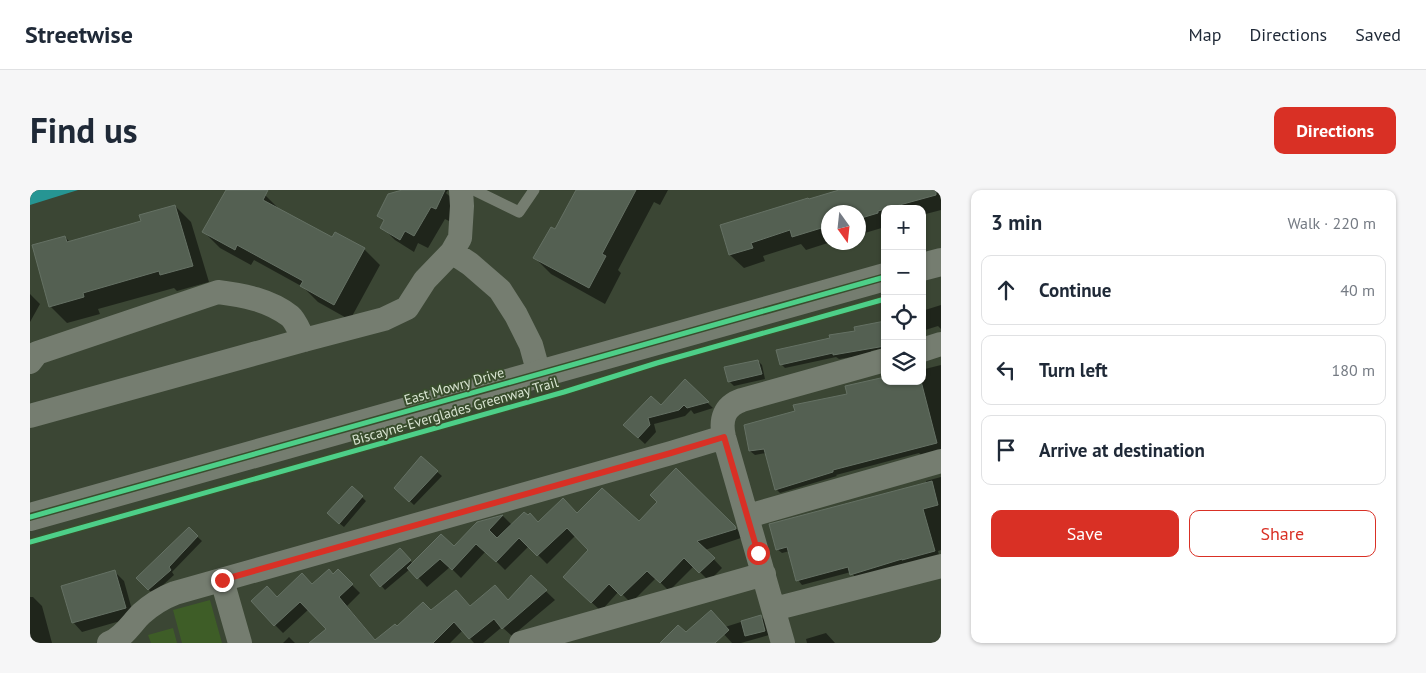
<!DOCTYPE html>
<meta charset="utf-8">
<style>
body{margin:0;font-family:"PT Sans",sans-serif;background:#f6f6f7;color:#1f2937}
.controls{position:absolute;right:15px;top:15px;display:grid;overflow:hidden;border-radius:10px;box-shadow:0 1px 4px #0004}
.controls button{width:45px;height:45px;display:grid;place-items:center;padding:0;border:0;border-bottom:1px solid #e0e1e3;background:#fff;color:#1f2937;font:25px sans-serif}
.compass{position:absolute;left:791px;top:15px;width:45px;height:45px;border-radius:50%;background:#fff;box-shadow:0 1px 4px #0004;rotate:165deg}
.stop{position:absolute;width:15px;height:15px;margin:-11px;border:4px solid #d93025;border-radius:50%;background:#fff}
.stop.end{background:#d93025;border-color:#fff;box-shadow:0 1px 5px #0008}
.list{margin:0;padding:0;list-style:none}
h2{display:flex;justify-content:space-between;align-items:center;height:65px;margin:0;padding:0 20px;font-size:21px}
h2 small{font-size:16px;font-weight:400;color:#747a83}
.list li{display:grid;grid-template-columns:32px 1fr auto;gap:15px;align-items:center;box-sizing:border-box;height:70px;margin:0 10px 10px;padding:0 10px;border:1px solid #e0e1e3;border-radius:10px}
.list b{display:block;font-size:19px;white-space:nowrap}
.list em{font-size:16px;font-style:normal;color:#747a83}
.actions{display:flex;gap:10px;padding:15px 20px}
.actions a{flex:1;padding:11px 0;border:1px solid #d93025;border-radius:10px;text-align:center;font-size:18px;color:#d93025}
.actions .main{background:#d93025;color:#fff}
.icon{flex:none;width:28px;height:28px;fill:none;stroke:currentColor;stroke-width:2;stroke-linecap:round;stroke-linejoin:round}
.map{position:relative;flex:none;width:911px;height:453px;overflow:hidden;border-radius:10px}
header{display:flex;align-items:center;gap:30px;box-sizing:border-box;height:70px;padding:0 25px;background:#fff;border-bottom:1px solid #e0e1e3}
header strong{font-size:24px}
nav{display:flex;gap:28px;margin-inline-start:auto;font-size:18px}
.intro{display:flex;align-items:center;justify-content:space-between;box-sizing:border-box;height:120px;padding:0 30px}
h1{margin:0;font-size:35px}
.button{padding:12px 22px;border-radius:10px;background:#d93025;color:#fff;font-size:18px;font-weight:700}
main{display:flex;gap:30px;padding:0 30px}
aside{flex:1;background:#fff;border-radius:10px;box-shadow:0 1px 4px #0004}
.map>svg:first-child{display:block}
.green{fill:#3e5d27}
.water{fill:#269593}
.shadow{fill:#0007}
.building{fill:#546052;stroke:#657164}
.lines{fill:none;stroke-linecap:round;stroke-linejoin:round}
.service{stroke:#757d70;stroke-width:11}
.minor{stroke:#757d70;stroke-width:24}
.tertiary{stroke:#757d70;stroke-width:28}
.cycleway-casing{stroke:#394d2d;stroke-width:8}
.cycleway{stroke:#4dcf88;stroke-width:5}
.route{stroke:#d93025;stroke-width:6}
.labels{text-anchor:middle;stroke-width:4;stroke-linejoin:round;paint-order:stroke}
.street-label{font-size:14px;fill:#d8e4d1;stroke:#394d2d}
</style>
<header>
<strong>Streetwise</strong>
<nav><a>Map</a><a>Directions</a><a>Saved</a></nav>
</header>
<div class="intro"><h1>Find us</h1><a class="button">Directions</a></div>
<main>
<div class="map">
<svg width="911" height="453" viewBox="0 0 911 453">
<rect width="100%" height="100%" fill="#3b4634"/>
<path class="green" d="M180,410l12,43h-40l-9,-33z
M143,438l4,15h-26l-3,-8z"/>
<path class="water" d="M0,0h48l-48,15z"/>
<path class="shadow" d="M197,0h29l9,5 16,16 51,28 32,10 16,16 -30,55 -32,-18 -15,-15 -49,-27 -3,5 -31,-17 -16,-16z
M374,0h44l-2,3 12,11 -9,17 -4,-2 -17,29 -10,-5 -4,9 -19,-12 -13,-13 3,-5 -7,-6z
M547,0h91l-8,15 -6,-3 -36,68 3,3 -16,31 -54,-30 -16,-16 20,-27z
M814,0h97v20l-19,5v-6h-37v18l-27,8v-23h-30v30h3l-25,8 -5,-6 -38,12 2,5 -21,7 -14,-13 -8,-29z
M145,16l16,16 18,60 -32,9 -3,-3 -76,21 2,5 -33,9 -16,-16 -18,-61 32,-9 6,6 71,-21z
M0,104l10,10 -10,18z
M911,115v24l-3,-3 -16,5v-20z
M855,132v26l-14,3 1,3 -33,5 -3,-2 -51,11 -4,-4 50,-25z
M728,171l4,4 3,14 -31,7 -5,-5z
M911,175v87l-18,5 -4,-4 -83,22 1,1 -57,17 -4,-4 -10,-36 -11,2 -5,-4 -5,-25 51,-14 89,-31h37v-8l4,-1 -1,-3z
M655,191l28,27 -19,6 -3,-4 -6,6 -31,8 2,8 -11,12 -14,-13 30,-24z
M391,268l21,18 -28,29 -18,-17z
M911,287v73l-3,1 1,4 -83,23 -5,-6 -49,13 -4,-5 -8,-29 -8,2 -5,-4 150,-65 -1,-3z
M322,298l14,13 -22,26 -11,-9z
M547,325l62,8 95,3 10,11 -39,13 17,18 -13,13 -15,-15 -25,25 -13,-13 -25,25 -12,-12 -18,20 -27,-25 16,-36 -14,-15 -29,29 -18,-18 -24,24 -19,-19 -25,27 -11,-11 -23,20 -17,-18 -25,21 -13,-15 28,-25 13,14 41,-16 23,-25 26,-7 9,9 26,-1z
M159,339l13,12 -30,31 2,3 -21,19 -5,-5z
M308,381l22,22 -13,13 29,35 21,-13 34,-16 25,-21 15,16 38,-6 22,-24 24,23 -43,36 -10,-9 -19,16h-9l-11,-13 -13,13h-139l17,-14 -19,-20 -26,24 -8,-8 2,-26 36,-13 20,-11z
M85,382l9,9 10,36 -52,15 -9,-10z
M0,407h3l9,9 10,37h-22z
M730,426l5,4 4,15 -28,8h-9l-11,-12 -12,12h-22l38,-16z
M796,443l9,10h-28l-1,-4z
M259,447l6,6h-12z"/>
<path class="building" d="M196,0h42l-5,10 69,37 3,-5 30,16 -31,57 -34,-19 3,-5 -66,-36 -2,5 -33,-18z
M372,0h43l-9,19 -5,-2 -17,29 -9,-5 -5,9 -20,-12 4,-8 -7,-4 11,-22z
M546,0h60l-34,64 4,2 -17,32 -56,-30 18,-31 4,2z
M809,0h97v5l-51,14 -7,2v2l-20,6v-7h-30v14l-36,11 -2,-7 -39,13 2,5 -24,7 -9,-30 88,-27 1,1z
M145,15l18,61 -33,9 -1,-4 -76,22 1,4 -35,10 -17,-62 33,-9 2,6 74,-21 -2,-6z
M855,131v25l-52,9v-2l-53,12 -4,-15 54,-12 -1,-3 26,-4 -1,-4z
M728,170l4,14 -34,8 -4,-15z
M855,187v4h36l16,62 -104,27v2l-58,18 -11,-41 -15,2 -5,-26 51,-14 -2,-6 54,-11 -2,-8z
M655,189l24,23 -22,6 -3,-3 -5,5 -31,8 2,7 -12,13 -15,-13 28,-29 10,9z
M391,266l17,15 -29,31 -15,-14z
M646,278l59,58 1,3 -39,12 18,17 -16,15 -15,-15 -24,25 -13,-12 -26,25 -12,-12 -18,19 -28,-26 25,-27 -21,-22 -30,28 -18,-18 -23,24 -20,-18 -24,26 -12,-11 -23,20 -10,-11 34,-34 13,12 23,-24 26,-7 -14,15 8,8 27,-26 4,3 2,-2 8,9 25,-24 14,15 25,-25 37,33 18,-19 -7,-7z
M902,291l6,24 -15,4 12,42 -33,9v-1l-52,16 -2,-8 -52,14 -9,-34 -11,3 -7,-26z
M322,296l11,10 -24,28 -12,-11z
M159,337l9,9 -29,31 2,3 -23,20 -12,-12z
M370,358l11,12 -31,27 -10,-12z
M299,379l4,5 5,-5 15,15 -14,13 36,43 20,-16 2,2 26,-24 8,8 25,-20 14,16 25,-21 13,15 23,-25 16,15 -45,39 -8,-10 -25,20 -15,-17 -21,21h-124l17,-14 -26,-27 -26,24 -23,-25 16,-15 10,11 25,-24 10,11z
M85,380l11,38 -54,15 -11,-37z
M681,420l18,20 -14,13h-55l18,-18 8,7z
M731,425l4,16 -20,5 -4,-15z"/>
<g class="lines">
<path class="service" d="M444,0l45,22 15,-22"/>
<path class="minor" d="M422,62l18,12 30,26 16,25 15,30 8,29
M892,160l19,-6
M0,172l7,-9 181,-61c25,3 51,8 72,24 6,5 10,17 14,24
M0,226l274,-76 80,-21 23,-11 18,-28 27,-28 8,-14 2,-32 -1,-16
M718,326l193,-55
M192,390l18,63
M744,419l167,-43
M79,453c14,-5 22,-19 32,-29 10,-9 21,-16 34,-21l496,-140 53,-16
M491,453l243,-69
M753,453l-59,-206c-4,-17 0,-31 18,-37l143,-40"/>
<path class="tertiary" d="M892,77l19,-5
M0,327l855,-240"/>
<defs>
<path id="cycleway" d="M0,327l855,-240
M0,352l534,-150 93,-29 228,-64"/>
</defs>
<use href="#cycleway" class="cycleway-casing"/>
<use href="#cycleway" class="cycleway"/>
</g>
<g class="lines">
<path class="route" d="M192,390l449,-127 53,-16 34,116"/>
</g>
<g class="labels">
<g class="street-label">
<text transform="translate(424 196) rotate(-16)" y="5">East Mowry Drive</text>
<text transform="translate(425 221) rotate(-16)" y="5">Biscayne-Everglades Greenway Trail</text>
</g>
</g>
</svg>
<div class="controls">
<button>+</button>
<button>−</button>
<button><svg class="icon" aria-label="locate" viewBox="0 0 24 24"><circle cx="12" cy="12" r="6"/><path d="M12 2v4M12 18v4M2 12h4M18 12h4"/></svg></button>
<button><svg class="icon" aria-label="layers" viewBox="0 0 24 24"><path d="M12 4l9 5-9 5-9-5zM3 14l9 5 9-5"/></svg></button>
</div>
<svg class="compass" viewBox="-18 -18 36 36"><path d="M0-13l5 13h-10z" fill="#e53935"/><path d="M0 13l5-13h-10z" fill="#747a83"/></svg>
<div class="stop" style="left:728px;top:363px"></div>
<div class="stop end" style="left:192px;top:390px"></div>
</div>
<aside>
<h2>3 min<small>Walk · 220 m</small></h2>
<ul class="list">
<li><svg class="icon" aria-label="ahead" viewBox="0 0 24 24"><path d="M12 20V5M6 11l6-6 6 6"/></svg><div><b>Continue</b></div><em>40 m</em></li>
<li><svg class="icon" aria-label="left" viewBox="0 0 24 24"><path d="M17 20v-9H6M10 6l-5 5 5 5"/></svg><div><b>Turn left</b></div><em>180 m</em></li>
<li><svg class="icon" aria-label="arrive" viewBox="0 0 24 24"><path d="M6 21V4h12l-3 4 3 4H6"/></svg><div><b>Arrive at destination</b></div></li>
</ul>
<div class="actions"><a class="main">Save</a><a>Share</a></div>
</aside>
</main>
